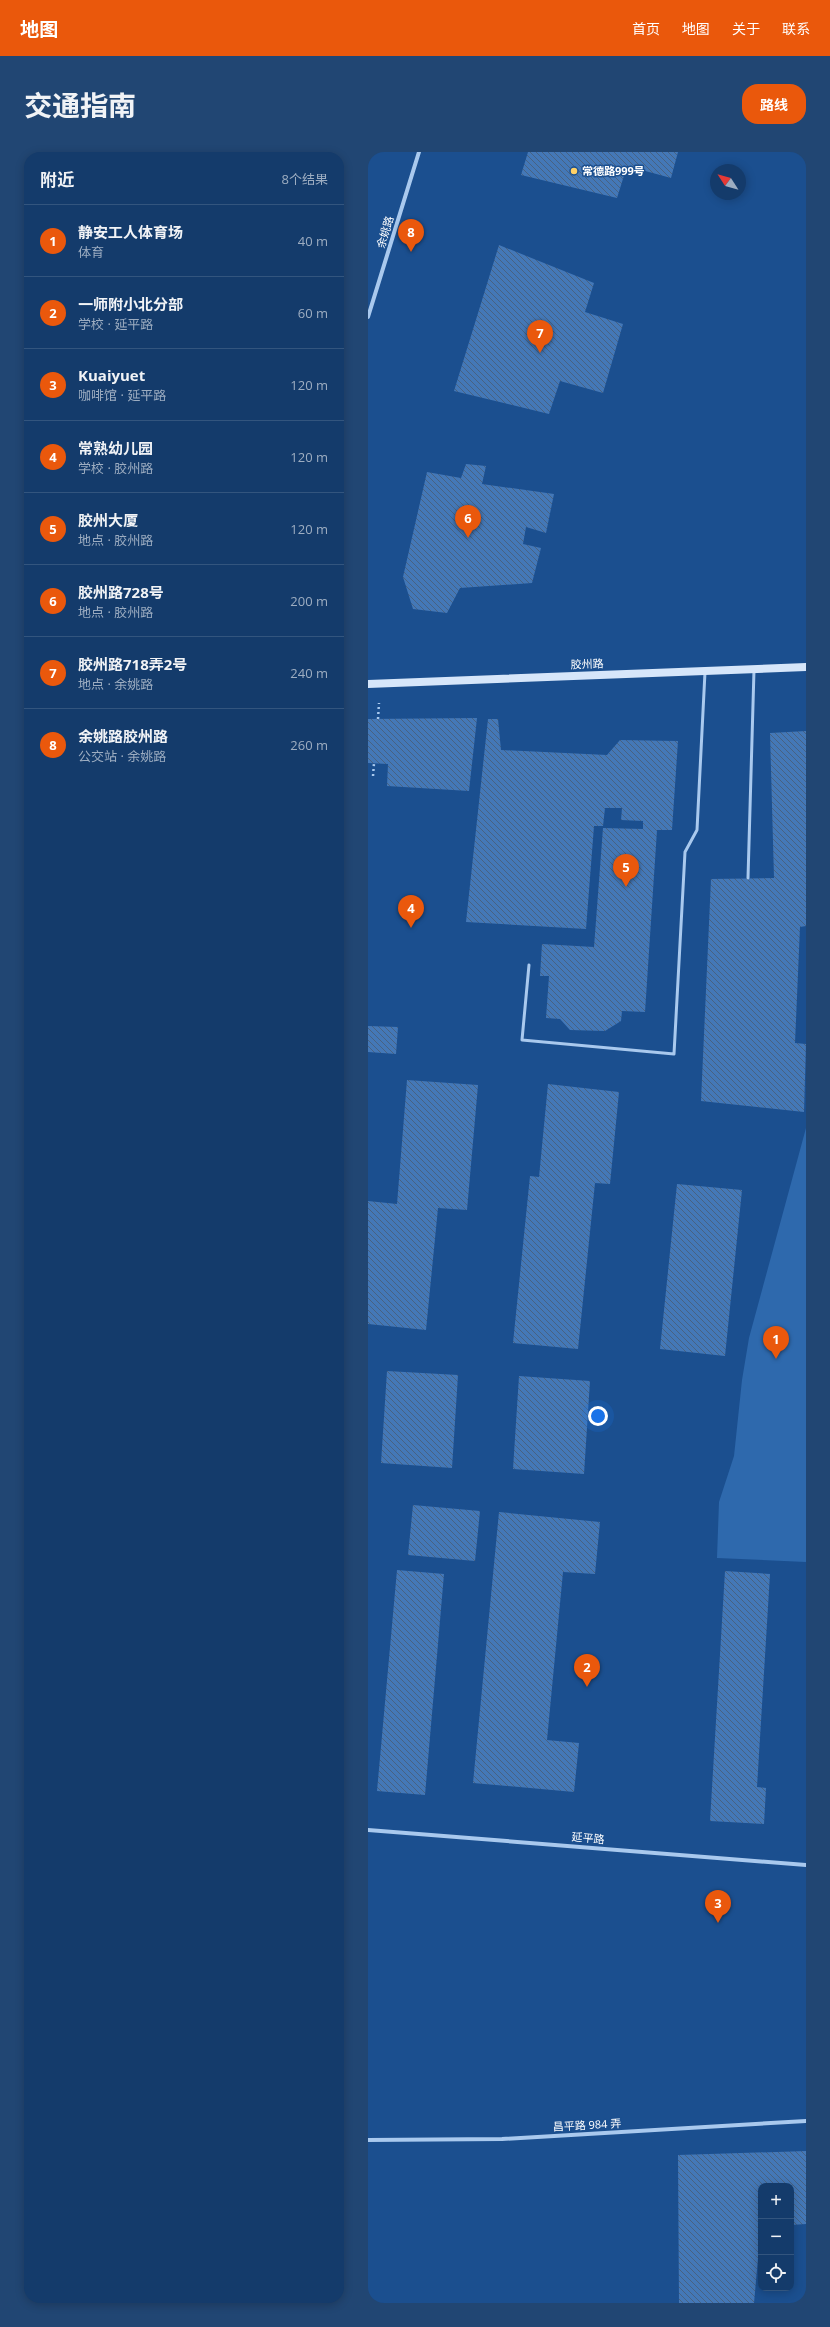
<!DOCTYPE html>
<html lang="zh">
<meta charset="utf-8">
<style>
body{margin:0;font-family:"Open Sans","Noto Sans SC",sans-serif;background:#214673;color:#f1f3f6}
.controls{position:absolute;right:12px;bottom:12px;display:grid;overflow:hidden;border-radius:8px;box-shadow:0 2px 10px #0003}
.controls button{width:36px;height:36px;display:grid;place-items:center;padding:0;border:0;border-bottom:1px solid #33557e;background:#143b6b;color:#f1f3f6;font:20px sans-serif}
.compass{position:absolute;left:342px;top:12px;width:36px;height:36px;border-radius:50%;background:#143b6b;box-shadow:0 2px 10px #0003;rotate:306deg}
.you{position:absolute;left:230px;top:1264px;width:14px;height:14px;margin:-10px;border:3px solid #fff;border-radius:50%;background:#1a73e8;box-shadow:0 0 0 6px #1a73e833}
.badge{display:grid;place-items:center;width:26px;height:26px;border-radius:50%;background:#ea580c;color:#fff;font-size:13px;font-weight:700}
.pin{position:absolute;translate:-50% -33px;filter:drop-shadow(0 1px 2px #0008)}
.pin::after{content:'';position:absolute;top:21px;width:14px;height:12px;background:inherit;clip-path:polygon(0 0,100% 0,50% 100%)}
.list{margin:0;padding:0;list-style:none}
h2{display:flex;justify-content:space-between;align-items:center;height:52px;margin:0;padding:0 16px;font-size:17px}
h2 small{font-size:13px;font-weight:400;color:#9dadc1}
.list li{display:grid;grid-template-columns:26px 1fr auto;gap:12px;align-items:center;box-sizing:border-box;height:72px;padding:0 16px;border-top:1px solid #33557e}
.list b{display:block;font-size:15px;white-space:nowrap}
.list p{margin:0;font-size:13px;white-space:nowrap;color:#9dadc1}
.list em{font-size:13px;font-style:normal;color:#9dadc1}
.icon{flex:none;width:22px;height:22px;fill:none;stroke:currentColor;stroke-width:2;stroke-linecap:round;stroke-linejoin:round}
.map{position:relative;flex:none;width:438px;height:2151px;overflow:hidden;border-radius:16px}
header{display:flex;align-items:center;gap:24px;box-sizing:border-box;height:56px;padding:0 20px;background:#ea580c;color:#fff}
header strong{font-size:19px}
nav{display:flex;gap:22px;margin-inline-start:auto;font-size:14px}
.intro{display:flex;align-items:center;justify-content:space-between;box-sizing:border-box;height:96px;padding:0 24px}
h1{margin:0;font-size:28px}
.button{padding:10px 18px;border-radius:16px;background:#ea580c;color:#fff;font-size:14px;font-weight:700}
main{display:flex;gap:24px;padding:0 24px}
aside{flex:1;background:#143b6b;border-radius:16px;box-shadow:0 2px 10px #0003}
.map>svg:first-child{display:block}
.park{fill:#2e69ad}
.building{fill:url(#building-back-hatch)}
.lines{fill:none;stroke-linecap:round;stroke-linejoin:round}
.path{stroke:#a9c9ee;stroke-width:2.5;stroke-dasharray:2 3;stroke-linecap:butt}
.lane{stroke:#a9c9ee;stroke-width:3}
.street{stroke:#a9c9ee;stroke-width:4}
.secondary{stroke:#d6e6fa;stroke-width:8}
.poi-dot{fill:#ffd166;stroke:#1b4f8f;stroke-width:1.5}
.labels{text-anchor:middle;stroke-width:3;stroke-linejoin:round;paint-order:stroke}
.poi-label{font-size:11px;font-weight:bold;fill:#fff;stroke:#1b4f8f;text-anchor:start}
.street-label{font-size:11px;fill:#fff;stroke:#1b4f8f}
</style>
<header>
<strong>地图</strong>
<nav><a>首页</a><a>地图</a><a>关于</a><a>联系</a></nav>
</header>
<div class="intro"><h1>交通指南</h1><a class="button">路线</a></div>
<main>
<aside>
<h2>附近<small>8个结果</small></h2>
<ul class="list">
<li><span class="badge">1</span><div><b>静安工人体育场</b><p>体育</p></div><em>40 m</em></li>
<li><span class="badge">2</span><div><b>一师附小北分部</b><p>学校 · 延平路</p></div><em>60 m</em></li>
<li><span class="badge">3</span><div><b>Kuaiyuet</b><p>咖啡馆 · 延平路</p></div><em>120 m</em></li>
<li><span class="badge">4</span><div><b>常熟幼儿园</b><p>学校 · 胶州路</p></div><em>120 m</em></li>
<li><span class="badge">5</span><div><b>胶州大厦</b><p>地点 · 胶州路</p></div><em>120 m</em></li>
<li><span class="badge">6</span><div><b>胶州路728号</b><p>地点 · 胶州路</p></div><em>200 m</em></li>
<li><span class="badge">7</span><div><b>胶州路718弄2号</b><p>地点 · 余姚路</p></div><em>240 m</em></li>
<li><span class="badge">8</span><div><b>余姚路胶州路</b><p>公交站 · 余姚路</p></div><em>260 m</em></li>
</ul>
</aside>
<div class="map">
<svg width="438" height="2151" viewBox="0 0 438 2151">
<defs>
<pattern id="building-back-hatch" width="6" height="6" patternUnits="userSpaceOnUse"><rect width="6" height="6" fill="#4478b7"/><path d="M-1 5l2 2M0 0l6 6M5-1l2 2" fill="none" stroke="#486282"/></pattern>
</defs>
<rect width="100%" height="100%" fill="#1b4f8f"/>
<path class="park" d="M438,976v434l-89,-4 2,-56 15,-46 8,-76 7,-42z"/>
<path class="building" d="M160,0h150l-7,26 -44,-12 -10,32 -96,-23z
M131,93l95,38 -9,29 38,12 -20,69 -43,-12 -11,33 -95,-23z
M98,312l20,2 -4,18 72,10 -8,39 -20,-6 -3,17 18,4 -9,35 -72,5 -13,25 -34,-4 -10,-32 24,-105 34,6z
M109,566l-8,73 -82,-5 1,-22 -20,-1v-44z
M120,567h10l3,31 106,5 13,-15 58,1 -6,89h-15l-12,182 -23,-1 -1,10 -16,10 -35,-1 -10,-11 -14,-1 3,-42h-9l2,-32 52,3 9,-119 40,1v-8l-22,-1 1,-12h-17l-2,18h-9l-8,103 -120,-7z
M438,579v195l-6,1 -5,116 11,1 -2,68 -103,-11 10,-222 63,-1 -4,-145z
M0,874l30,1 -2,27 -28,-2z
M39,928l71,5 -11,125 -29,-2 -12,122 -58,-6v-123l29,3z
M180,932l71,8 -9,92 -15,-1 -17,166 -65,-6 17,-167 9,1z
M309,1032l65,6 -17,166 -65,-7z
M19,1219l71,4 -6,93 -71,-5z
M151,1224l71,5 -6,93 -71,-5z
M45,1353l67,6 -5,50 -67,-6z
M131,1360l101,10 -5,52 -32,-2 -16,168 32,3 -5,49 -101,-9z
M29,1418l47,4 -19,221 -48,-4z
M357,1419l45,3 -13,213 9,1 -2,36 -54,-3z
M438,1999v73l-15,1v-39h-30v39l-7,78h-75l-1,-148z"/>
<g class="lines">
<path class="path" d="M10,567l1,-16
M5,624l1,-13"/>
<path class="lane" d="M380,726l6,-208
M161,813l-7,75 152,14 11,-202 12,-22 8,-158"/>
<path class="street" d="M0,165l51,-165
M0,1678l438,35
M0,1988l134,-1 304,-18"/>
<path class="secondary" d="M0,532l438,-17"/>
</g>
<circle class="poi-dot" cx="206" cy="19" r="4"/>
<g class="labels">
<g class="poi-label">
<text x="214" y="23">常德路999号</text>
</g>
<g class="street-label">
<text transform="translate(17 80) rotate(-73)" y="4">余姚路</text>
<text transform="translate(219 512) rotate(-2)" y="4">胶州路</text>
<text transform="translate(220 1686) rotate(5)" y="4">延平路</text>
<text transform="translate(219 1973) rotate(-3)" y="4">昌平路 984 弄</text>
</g>
</g>
</svg>
<div class="controls">
<button>+</button>
<button>−</button>
<button><svg class="icon" aria-label="locate" viewBox="0 0 24 24"><circle cx="12" cy="12" r="6"/><path d="M12 2v4M12 18v4M2 12h4M18 12h4"/></svg></button>
</div>
<svg class="compass" viewBox="-18 -18 36 36"><path d="M0-13l5 13h-10z" fill="#e53935"/><path d="M0 13l5-13h-10z" fill="#9dadc1"/></svg>
<div class="you"></div>
<div class="pin badge" style="left:408px;top:1207px">1</div>
<div class="pin badge" style="left:219px;top:1535px">2</div>
<div class="pin badge" style="left:350px;top:1771px">3</div>
<div class="pin badge" style="left:43px;top:776px">4</div>
<div class="pin badge" style="left:258px;top:735px">5</div>
<div class="pin badge" style="left:100px;top:386px">6</div>
<div class="pin badge" style="left:172px;top:201px">7</div>
<div class="pin badge" style="left:43px;top:100px">8</div>
</div>
</main>
